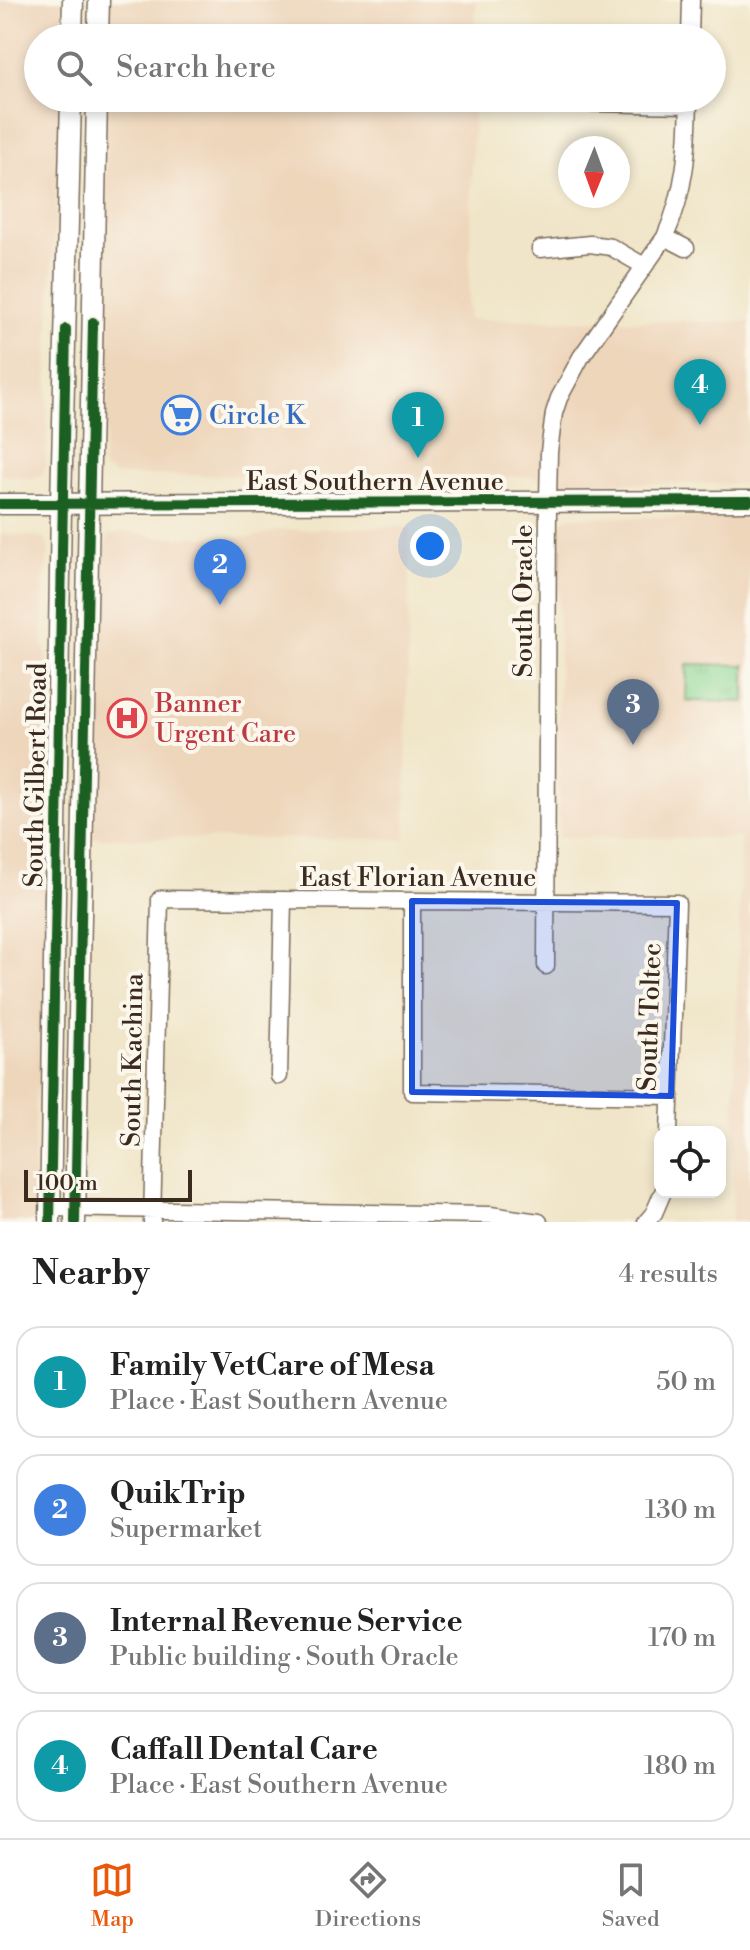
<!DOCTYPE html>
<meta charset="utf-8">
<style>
body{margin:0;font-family:"Libre Bodoni",serif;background:#f6f6f6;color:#222}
.controls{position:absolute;right:24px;bottom:24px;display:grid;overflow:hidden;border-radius:16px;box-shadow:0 4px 12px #0003}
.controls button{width:72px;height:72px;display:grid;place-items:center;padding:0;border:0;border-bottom:2px solid #e0e0e0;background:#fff;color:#222;font:40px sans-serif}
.compass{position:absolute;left:558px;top:136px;width:72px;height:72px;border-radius:50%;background:#fff;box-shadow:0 4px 12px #0003;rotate:181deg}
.scale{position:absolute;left:24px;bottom:20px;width:168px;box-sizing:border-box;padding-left:8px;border:4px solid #3b2a1e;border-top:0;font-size:22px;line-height:28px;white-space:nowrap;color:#3b2a1e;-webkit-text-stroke:6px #fbf7ec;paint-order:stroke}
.you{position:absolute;left:430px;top:546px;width:28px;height:28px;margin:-20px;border:6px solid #fff;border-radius:50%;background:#1a73e8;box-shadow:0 0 0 12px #1a73e833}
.badge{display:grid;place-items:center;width:52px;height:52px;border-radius:50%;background:#ea580c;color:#fff;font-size:26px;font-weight:700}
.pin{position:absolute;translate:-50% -66px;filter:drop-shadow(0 2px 4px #0008)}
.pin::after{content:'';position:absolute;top:42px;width:28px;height:24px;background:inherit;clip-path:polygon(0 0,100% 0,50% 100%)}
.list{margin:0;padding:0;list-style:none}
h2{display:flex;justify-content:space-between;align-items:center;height:104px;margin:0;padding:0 32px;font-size:34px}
h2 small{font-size:26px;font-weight:400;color:#767676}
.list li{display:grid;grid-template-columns:52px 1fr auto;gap:24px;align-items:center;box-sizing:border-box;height:112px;margin:0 16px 16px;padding:0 16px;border:2px solid #e0e0e0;border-radius:24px}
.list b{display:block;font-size:30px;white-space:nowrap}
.list p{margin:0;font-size:26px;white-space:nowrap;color:#767676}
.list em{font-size:26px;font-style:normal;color:#767676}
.icon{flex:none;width:44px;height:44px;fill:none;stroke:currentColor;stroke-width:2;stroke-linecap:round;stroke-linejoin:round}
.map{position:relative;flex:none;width:750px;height:1222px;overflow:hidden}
.search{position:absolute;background:#fff;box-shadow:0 4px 12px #0003;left:24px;right:24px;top:24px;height:88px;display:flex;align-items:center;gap:20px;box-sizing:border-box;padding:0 28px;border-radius:44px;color:#767676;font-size:30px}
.sheet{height:616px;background:#fff}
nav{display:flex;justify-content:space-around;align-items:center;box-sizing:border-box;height:112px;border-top:2px solid #e0e0e0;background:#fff;font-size:22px;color:#767676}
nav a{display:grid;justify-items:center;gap:4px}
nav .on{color:#ea580c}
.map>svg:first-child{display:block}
.built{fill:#eed6bb}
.park{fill:url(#park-tufts);stroke:#648059;stroke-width:2}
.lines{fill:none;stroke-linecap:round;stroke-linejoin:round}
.minor-casing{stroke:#7a6b5a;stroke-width:19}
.major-casing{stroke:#7a6b5a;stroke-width:23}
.minor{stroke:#fff;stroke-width:16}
.major{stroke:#fff;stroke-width:20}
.cycleway-casing{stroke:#fbf7ec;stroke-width:15}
.cycleway{stroke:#1b5e20;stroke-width:10}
.marked{fill:#1d4ed8;fill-opacity:0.2;stroke:#1d4ed8;stroke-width:6;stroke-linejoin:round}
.labels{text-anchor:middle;stroke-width:8;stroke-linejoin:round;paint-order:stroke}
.shop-label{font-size:26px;fill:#366cbe;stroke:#fbf7ec;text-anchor:start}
.street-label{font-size:26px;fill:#3b2a1e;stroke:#fbf7ec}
.health-label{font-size:26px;fill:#be3a42;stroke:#fbf7ec;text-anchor:start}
</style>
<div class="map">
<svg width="750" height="1222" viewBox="0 0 750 1222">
<defs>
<pattern id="park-tufts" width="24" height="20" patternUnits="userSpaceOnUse" patternTransform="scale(2)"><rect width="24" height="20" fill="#8cd794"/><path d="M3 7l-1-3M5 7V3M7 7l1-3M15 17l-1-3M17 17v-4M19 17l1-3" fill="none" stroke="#7ab97f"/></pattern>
</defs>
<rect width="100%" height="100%" fill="#fbf7ec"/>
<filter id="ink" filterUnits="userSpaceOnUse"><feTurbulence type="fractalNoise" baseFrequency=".0125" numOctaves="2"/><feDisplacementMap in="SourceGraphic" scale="16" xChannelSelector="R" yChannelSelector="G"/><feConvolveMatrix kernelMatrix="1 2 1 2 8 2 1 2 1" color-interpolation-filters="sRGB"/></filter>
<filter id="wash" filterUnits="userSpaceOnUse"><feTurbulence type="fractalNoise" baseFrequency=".006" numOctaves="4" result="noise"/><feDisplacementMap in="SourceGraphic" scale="32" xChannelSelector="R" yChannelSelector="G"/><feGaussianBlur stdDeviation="1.8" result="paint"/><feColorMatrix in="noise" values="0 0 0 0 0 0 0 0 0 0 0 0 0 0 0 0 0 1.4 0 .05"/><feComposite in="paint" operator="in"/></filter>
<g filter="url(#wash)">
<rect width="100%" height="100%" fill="#f0e5c8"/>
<path class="built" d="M0,0h63v38h-25v60h24l-13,229 -3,138 -4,9 -8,5 -34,-5z
M109,0h367l-1,38h-367z
M107,98h367l-6,221 282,3 -3,162 -180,-1 -36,-6 -416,-2 -10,-5 -3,-6 5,-33 2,-54 -5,-22z
M572,517l178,1v704h-18l9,-384 -182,-1v-310l2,-5z
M410,527l-5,312 -313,-1 7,-75 6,-216 4,-11 15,-5 32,6h96l27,-7z
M0,534l41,3 5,4 3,10 -6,35 -1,51 5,28 -6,79v67l5,40 -4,197 -7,57 -2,117h-33z"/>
<path class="park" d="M687,664l58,1v37l-59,-1z"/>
</g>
<g filter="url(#ink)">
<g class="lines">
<defs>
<path id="minor" d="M690,38l1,-38
M542,102l147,3
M665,237l21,11
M540,249l50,-5 21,3 33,19
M412,901v191l259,4
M546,966l2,-465 1,-49 5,-39 5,-15 22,-41 84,-120c21,-48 23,-87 24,-139
M279,1076l4,-176
M50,1208l440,7 49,7
M152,1222l8,-323 517,4 -8,229
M646,1222l8,-9 9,-21"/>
<path id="major" d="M72,38l1,-38
M98,38l1,-38
M0,504l750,-3
M50,1222l11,-717 10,-407
M75,1222l22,-1124"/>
</defs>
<use href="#minor" class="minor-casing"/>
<use href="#major" class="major-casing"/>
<use href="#minor" class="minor"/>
<use href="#major" class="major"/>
<defs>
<path id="cycleway" d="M0,504l750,-3
M50,1222l16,-893
M75,1222l18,-900"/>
</defs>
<use href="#cycleway" class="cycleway-casing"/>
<use href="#cycleway" class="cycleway"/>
</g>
</g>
<path class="marked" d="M412,901l265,2 -6,193 -259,-4z"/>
<defs>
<symbol id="supermarket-ring" viewBox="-11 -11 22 22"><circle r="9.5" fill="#fbf7ec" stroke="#3f7fe0" stroke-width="1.5"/><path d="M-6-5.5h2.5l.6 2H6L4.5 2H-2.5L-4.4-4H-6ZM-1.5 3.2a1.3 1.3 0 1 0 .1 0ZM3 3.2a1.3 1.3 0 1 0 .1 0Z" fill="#3f7fe0"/></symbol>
<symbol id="hospital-ring" viewBox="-11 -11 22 22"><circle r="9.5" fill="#fbf7ec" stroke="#e0444e" stroke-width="1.5"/><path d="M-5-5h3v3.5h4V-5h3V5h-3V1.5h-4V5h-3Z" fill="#e0444e"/></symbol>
</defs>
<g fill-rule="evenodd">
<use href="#supermarket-ring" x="159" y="393" width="44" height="44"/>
<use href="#hospital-ring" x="105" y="696" width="44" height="44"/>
</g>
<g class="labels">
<g class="shop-label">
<text x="209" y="424">Circle K</text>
</g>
<g class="street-label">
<text x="375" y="490">East Southern Avenue</text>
<text transform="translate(523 601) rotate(-90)" y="9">South Oracle</text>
<text transform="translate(35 775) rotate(-89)" y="9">South Gilbert Road</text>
<text x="418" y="886">East Florian Avenue</text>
<text transform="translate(649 1017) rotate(-88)" y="9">South Toltec</text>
<text transform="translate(132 1060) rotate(-89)" y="9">South Kachina</text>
</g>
<g class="health-label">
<text x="155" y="712">Banner<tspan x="155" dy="30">Urgent Care</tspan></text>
</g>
</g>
</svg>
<div class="controls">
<button><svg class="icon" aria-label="locate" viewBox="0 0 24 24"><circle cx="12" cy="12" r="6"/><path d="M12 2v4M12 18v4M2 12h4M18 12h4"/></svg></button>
</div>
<svg class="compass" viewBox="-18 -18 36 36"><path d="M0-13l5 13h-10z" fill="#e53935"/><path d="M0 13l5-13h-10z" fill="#767676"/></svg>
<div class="scale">100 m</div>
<div class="you"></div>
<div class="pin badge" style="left:418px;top:458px;background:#0f9aa8">1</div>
<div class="pin badge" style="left:220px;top:605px;background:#3f7fe0">2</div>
<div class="pin badge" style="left:633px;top:745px;background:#5c6f8a">3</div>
<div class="pin badge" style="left:700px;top:425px;background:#0f9aa8">4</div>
<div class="search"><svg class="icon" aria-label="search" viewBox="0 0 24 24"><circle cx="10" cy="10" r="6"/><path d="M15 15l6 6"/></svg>Search here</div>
</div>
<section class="sheet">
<h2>Nearby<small>4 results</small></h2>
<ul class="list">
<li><span class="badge" style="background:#0f9aa8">1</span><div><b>Family VetCare of Mesa</b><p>Place · East Southern Avenue</p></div><em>50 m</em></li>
<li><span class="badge" style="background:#3f7fe0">2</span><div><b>QuikTrip</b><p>Supermarket</p></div><em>130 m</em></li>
<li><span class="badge" style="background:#5c6f8a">3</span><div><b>Internal Revenue Service</b><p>Public building · South Oracle</p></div><em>170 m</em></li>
<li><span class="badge" style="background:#0f9aa8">4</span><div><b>Caffall Dental Care</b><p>Place · East Southern Avenue</p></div><em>180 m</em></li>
</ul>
</section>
<nav>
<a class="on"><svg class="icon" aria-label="map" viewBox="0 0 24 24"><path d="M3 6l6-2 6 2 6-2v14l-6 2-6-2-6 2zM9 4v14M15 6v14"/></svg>Map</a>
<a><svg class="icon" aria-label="directions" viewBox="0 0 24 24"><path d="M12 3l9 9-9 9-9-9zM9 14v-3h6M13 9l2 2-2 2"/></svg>Directions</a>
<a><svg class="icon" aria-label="saved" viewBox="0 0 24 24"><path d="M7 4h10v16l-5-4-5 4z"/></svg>Saved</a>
</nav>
